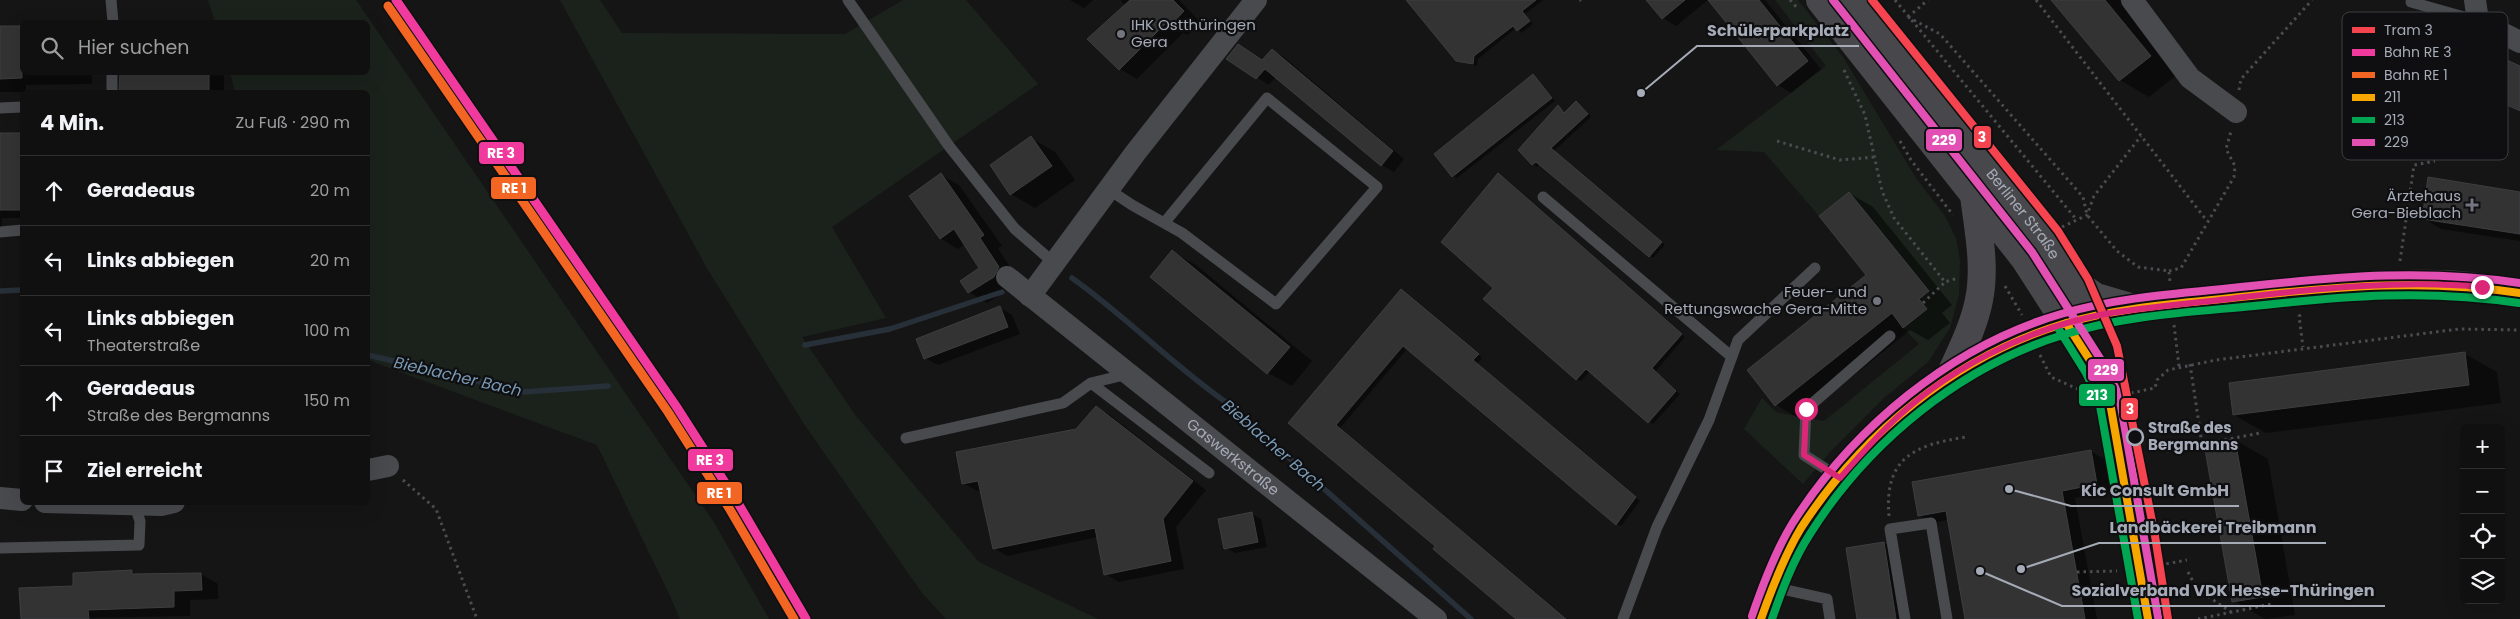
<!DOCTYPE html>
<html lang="de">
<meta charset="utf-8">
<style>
body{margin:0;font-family:Poppins,sans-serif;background:#1e1e1e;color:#f1f3f6}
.controls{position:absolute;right:15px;bottom:15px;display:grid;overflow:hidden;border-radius:8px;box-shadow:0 5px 20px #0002}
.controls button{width:45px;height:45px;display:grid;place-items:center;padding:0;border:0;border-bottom:1px solid #303030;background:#101010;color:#f1f3f6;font:25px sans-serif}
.stop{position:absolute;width:15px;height:15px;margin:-11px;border:4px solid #db2777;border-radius:50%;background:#fff}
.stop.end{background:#db2777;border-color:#fff;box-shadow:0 1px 5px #0008}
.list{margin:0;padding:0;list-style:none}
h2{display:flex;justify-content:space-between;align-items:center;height:65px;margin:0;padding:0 20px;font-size:21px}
h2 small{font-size:16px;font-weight:400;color:#9c9d9f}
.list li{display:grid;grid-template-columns:32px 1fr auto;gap:15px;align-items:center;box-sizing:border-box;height:70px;padding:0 20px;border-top:1px solid #303030}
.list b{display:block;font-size:19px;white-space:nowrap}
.list p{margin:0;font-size:16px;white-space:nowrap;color:#9c9d9f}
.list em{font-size:16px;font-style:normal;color:#9c9d9f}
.icon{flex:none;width:28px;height:28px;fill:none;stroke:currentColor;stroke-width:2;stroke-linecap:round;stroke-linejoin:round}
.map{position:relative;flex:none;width:2520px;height:619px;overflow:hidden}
.search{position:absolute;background:#101010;box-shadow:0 5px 20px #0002;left:20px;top:20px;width:350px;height:55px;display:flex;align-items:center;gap:12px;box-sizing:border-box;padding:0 18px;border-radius:8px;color:#9c9d9f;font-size:19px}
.panel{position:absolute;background:#101010;box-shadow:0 5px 20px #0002;left:20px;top:90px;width:350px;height:415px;border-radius:8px}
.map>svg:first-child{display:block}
.green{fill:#1b221c}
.shadow{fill:#0007}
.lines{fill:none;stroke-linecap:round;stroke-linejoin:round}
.stream{stroke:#273038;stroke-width:5.5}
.building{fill:#333334;stroke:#3d3e41}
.path{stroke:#4b4c50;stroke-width:3;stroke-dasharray:2.5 4;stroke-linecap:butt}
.lane{stroke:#494a4e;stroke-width:11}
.street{stroke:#494a4e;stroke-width:22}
.secondary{stroke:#48484c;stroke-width:28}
.bus-1-casing{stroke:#0f0f11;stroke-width:11}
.bus-2-casing{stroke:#0f0f11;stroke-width:11}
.bus-3-casing{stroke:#0f0f11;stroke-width:11}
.bus-1{stroke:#f7a600;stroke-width:8}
.bus-2{stroke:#00a651;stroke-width:8}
.bus-3{stroke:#e250b3;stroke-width:8}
.rail-1-casing{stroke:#0f0f11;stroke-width:12}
.rail-2-casing{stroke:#0f0f11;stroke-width:12}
.rail-1{stroke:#f13a9d;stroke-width:9}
.rail-2{stroke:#f26522;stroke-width:9}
.tram-1-casing{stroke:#0f0f11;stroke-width:11}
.tram-1{stroke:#f5444f;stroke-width:8}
.route{stroke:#db2777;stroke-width:6}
.poi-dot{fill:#73767e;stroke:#0f0f11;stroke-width:2}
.stop-dot{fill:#0f0f11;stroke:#a5abb7;stroke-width:2.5}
.labels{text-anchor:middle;stroke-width:4.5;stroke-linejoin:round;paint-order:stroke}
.poi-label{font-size:15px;fill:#a5abb7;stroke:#0f0f11;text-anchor:end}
.street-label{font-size:15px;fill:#a5abb7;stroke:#0f0f11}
.stop-label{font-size:15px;font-weight:bold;fill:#a5abb7;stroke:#0f0f11;text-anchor:start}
.water-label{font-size:16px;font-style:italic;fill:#799ab5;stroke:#0f0f11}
.key{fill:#0f0f11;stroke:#3c3e43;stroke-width:1}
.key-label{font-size:14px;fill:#a5abb7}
.leader{fill:none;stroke:#a5abb7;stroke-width:2}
.callout-dot{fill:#a5abb7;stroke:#0f0f11;stroke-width:2}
.callout-label{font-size:16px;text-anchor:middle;font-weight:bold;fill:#a5abb7;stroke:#0f0f11;stroke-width:4.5;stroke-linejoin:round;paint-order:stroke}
.line-badge{stroke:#0f0f11;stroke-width:2}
.badge-label{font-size:14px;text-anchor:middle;font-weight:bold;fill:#fff}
</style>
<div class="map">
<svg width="2520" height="619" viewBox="0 0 2520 619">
<rect width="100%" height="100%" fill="#151515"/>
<path class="green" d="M208,0h148l359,524 54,95h-89l-9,-21 -74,-153 -229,-85v-268h-133l-5,-19 138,-1v-50h-153z
M560,0h40l22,33 223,1 58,-34h63l72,84 -206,143 54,91 -84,19 54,79 123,146 119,57h-152l-24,-26 -118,-169 -96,-154z
M1775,0h23l45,57 73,121 29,38 11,22 4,22 -1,35 -9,33 -22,34 -44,36 -53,53 -28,33 -59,-55 18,-31 14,14 48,9 95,-77 -16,-16 24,-19 -8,-11 10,-8 -80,-98 -30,24 -55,-64 -48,-2 110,-84z"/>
<path class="shadow" d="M1070,0h23l-9,8z
M1121,0h58l21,22 -12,13 -5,-2 -46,46 -17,-10 -31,-30 36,-33z
M1408,0h135l-18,14 8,10 -11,9 -6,-5 -38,31 -1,7 -20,-6z
M1648,0h60l-32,26 -13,-8z
M1710,0h55l56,69 -30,24 -13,-8z
M2053,0h66l60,73 -30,24 -29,-17z
M22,27v45h70v12l-66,1v7h-26v-64z
M1238,45l25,16 9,-11 12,7 120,102 -10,13 -12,-7 -106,-88 -7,8 -41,-26z
M2520,68v44l-77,-37z
M119,72h105v20h-105z
M1534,76l21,25 -98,77 -4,-2z
M1577,103l14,14 -37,34 111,94 -12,13 -113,-94 -3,3 -4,-3 -13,-14 38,-44 7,7z
M0,132l1,2h21v84h-20v17h-2z
M1031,138l24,14 20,28 -40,28 -24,-14z
M941,175l18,10 43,61 -4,2 19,30 -5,9 -25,16 -18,-11 -7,-11 19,-12 -16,-25 -7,5 -18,-11z
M1502,177l183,160 -30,35 25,22 -27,30 -63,-53 -9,10 -4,-2 -82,-91z
M1849,193l24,14 79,98 -10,8 8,10 -22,17 -18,-10 -110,89 -24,-14 -28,-34 120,-96z
M2520,193v48l-79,-12 -18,-11z
M1172,252l24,13 116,96 -20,25 -24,-13 -116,-96z
M1406,294l76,64 -5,6 163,137 -19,25 -5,-2 -208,-176 -68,80 227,191h-49l-81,-73 -147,-124z
M1000,308l12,7 8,19 -82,31 -13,-7z
M2465,354l32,18 4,31 -235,30 -32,-18z
M1096,408l14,7 96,75 -30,37 8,42 -65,13 -14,-8 -7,-37 -91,19 -13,-8 -12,-58 -5,1 -14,-8 114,-53z
M2235,440l33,19 27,156 -30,4 -31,-18z
M2091,451l13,8 6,32 -35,7 22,121h-131l-18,-99 -15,3 -14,-8z
M1252,514l9,5 6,28 -32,6 -9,-5z
M1884,543l14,8 10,68h-50l-11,-70z
M132,571l7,5 62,-2 17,10v15l-28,1v16l-168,3 53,-32z"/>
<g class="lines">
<path class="stream" d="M1072,278c55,39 99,86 155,125l244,216
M0,291l22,-1
M805,345l85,-16 112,-37
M368,355l155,37 85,-6"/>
</g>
<path class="building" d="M1130,0h43l11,11 -14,15 -4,-3 -47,47 -32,-31z
M1406,0h130l-14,11 8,10 -13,10 -4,-5 -39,30 -1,8 -17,-3z
M1646,0h39l-23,19z
M1708,0h51l49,61 -31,25z
M2051,0h54l46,56 -32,25z
M0,26h22v52l-22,1z
M2458,38l62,28v45l-79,-36z
M1238,44l24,16 10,-11 121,102 -12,15 -116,-97 -9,10 -30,-20z
M120,72h89v20h-90z
M1533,74l19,24 -100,79 -18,-23z
M1576,101l12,13 -37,34 111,94 -13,15 -113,-95 -4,3 -14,-15 40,-45 6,8z
M0,133h22v77h-22z
M1031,136l21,30 -42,29 -20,-30z
M941,173l43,62 -4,3 19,29 -5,10 -26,16 -8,-12 19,-13 -25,-39 -14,10 -31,-43z
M1498,173l184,161 -30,34 24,23 -28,32 -62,-54 -10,11 -93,-81 10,-11 -52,-46z
M2428,177l92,15v42l-98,-15z
M1849,192l80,99 -10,8 8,10 -24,19 -11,-15 -117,93 -28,-36 119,-95 -47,-59z
M1172,250l118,97 -23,27 -117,-97z
M1401,289l78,65 -6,6 163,137 -20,28 -213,-179 -67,79 230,194h-50l-83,-70 2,-3 -147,-123z
M1000,306l8,21 -84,32 -8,-20z
M2465,352l4,33 -236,30 -4,-32z
M1096,406l97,75 -30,38 8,42 -67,14 -9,-47 -102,21 -15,-68 -16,3 -6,-32 120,-23z
M2235,439l28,158 -31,5 -28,-158z
M2091,450l6,34 -35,7 23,128h-120l-19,-108 -28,5 -6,-34z
M1252,512l6,30 -34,7 -6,-30z
M1884,542l12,77h-39l-11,-71z
M132,570v4l69,-1 1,17 -28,1v16l-86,3 1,9h-68l-2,-31 54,-2v-13z"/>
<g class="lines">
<path class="path" d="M1580,0l1,1
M1790,0l8,9
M1895,0l181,219
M2036,0l171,221
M1908,17l32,17 143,163 4,18 30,36 21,16 31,4 1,11
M1908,17l20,-17
M1844,70l21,45 17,76 12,27 51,64 13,-4
M2239,90l2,-11 71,-79
M1777,141l63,19 35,-3
M1900,141l11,19 42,55
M2062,227l25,-12 7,-19 47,-60
M2400,261l14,-96 21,-4
M2169,271l12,-3 53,-91 1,-11 -9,-17 5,-18
M2005,286l17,29
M1923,303l22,-21
M2301,315l-2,1 4,31
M2174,325l5,41
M2040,355l11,22 29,13
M2190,364l12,80
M2131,393l24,-5 2,-8 11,-10 48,-10 243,-31 61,1
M2167,451l93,-18
M403,480l33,29 41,110
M1889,516c-5,-58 25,-71 77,-79
M2160,565l27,-5
M2077,572l40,-1
M2188,572l9,17 34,23
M2198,619l74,-15"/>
<path class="lane" d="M111,0l2,22
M848,0l101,146 66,83 39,34
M2411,2l67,19
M112,92v-20
M0,108l22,-1
M1108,189l24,16 50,28 94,71 101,-117 -110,-89 -102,124
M1543,197l189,160
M0,232l22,-2
M1091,383l118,90
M906,438l157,-35 28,-20 37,-9
M1840,478l-36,-23 2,-46 84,-73
M0,548l139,-3 1,-24 -6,-17
M1773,587l54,12 3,20
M1623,619l34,-92 52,-107 29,-80 77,-72
M1905,619l-15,-90 41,-6 16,96"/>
<g class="street">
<path d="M2132,0l58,78 46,34"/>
<path d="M2475,0l3,21 42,21"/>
<path id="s1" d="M1007,277l429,342"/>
<path d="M1030,296l106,-144 120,-152"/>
<path d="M368,470l20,-4"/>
<path d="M0,498l22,2"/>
<path d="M45,502l116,3 13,-3"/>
</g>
<g class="secondary">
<path d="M1820,0l204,258 71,110 14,29 39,222"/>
<path id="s2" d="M1852,0l193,240c18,27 24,51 21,83"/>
<path d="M2064,275l32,22 34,10"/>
<path d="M1950,376c11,-25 24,-50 29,-76 7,-34 -1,-71 -5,-105"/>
<path d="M1761,619c11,-31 23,-62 40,-90 59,-93 156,-174 262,-205 57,-16 119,-20 178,-27 66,-7 132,-15 198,-13 27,0 54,5 81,9"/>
</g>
<defs>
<path id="bus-1" d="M2066,323l29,45 14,29 39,222
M1761,619c11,-31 23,-63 40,-91 61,-94 154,-171 262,-204 60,-18 125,-21 187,-28 93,-10 177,-17 270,-3"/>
<path id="bus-2" d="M2058,328l28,45 13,27 39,219
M1772,619c10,-29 21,-59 38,-85 58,-92 150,-168 256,-200 60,-19 126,-22 188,-28 91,-10 173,-17 265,-3"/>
<path id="bus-3" d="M1833,0l199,252 71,111 16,32 39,222
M1752,616c11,-32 23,-64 40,-92 61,-96 159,-178 269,-210 61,-18 127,-21 190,-28 92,-10 177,-17 269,-3"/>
</defs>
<use href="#bus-1" class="bus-1-casing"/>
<use href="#bus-2" class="bus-2-casing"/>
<use href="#bus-3" class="bus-3-casing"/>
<use href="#bus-1" class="bus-1"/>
<use href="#bus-2" class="bus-2"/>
<use href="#bus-3" class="bus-3"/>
<defs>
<path id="rail-1" d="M396,0l280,406 62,97 68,116"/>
<path id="rail-2" d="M388,6l280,406 61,96 65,111"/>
</defs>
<use href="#rail-1" class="rail-1-casing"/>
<use href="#rail-2" class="rail-2-casing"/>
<use href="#rail-1" class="rail-1"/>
<use href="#rail-2" class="rail-2"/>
<defs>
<path id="tram-1" d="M1872,0l186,231 30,48 29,67 38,190 13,83"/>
</defs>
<use href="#tram-1" class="tram-1-casing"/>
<use href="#tram-1" class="tram-1"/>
</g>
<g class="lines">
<path class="route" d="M1806,409l-2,46 36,23c15,-17 30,-34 46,-50 58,-58 139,-99 219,-114 46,-8 93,-11 139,-17 79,-9 159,-17 238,-10"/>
</g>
<g class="poi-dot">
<circle cx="1121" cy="34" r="5"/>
<path d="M2469.5 197.5h5v5h5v5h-5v5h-5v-5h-5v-5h5z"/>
<circle cx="1877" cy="301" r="5"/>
</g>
<circle class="stop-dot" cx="2135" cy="437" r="8"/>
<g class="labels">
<g class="poi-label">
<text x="1131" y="30" text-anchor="start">IHK Ostthüringen<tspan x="1131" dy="17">Gera</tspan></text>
<text x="2461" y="201">Ärztehaus<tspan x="2461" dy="17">Gera-Bieblach</tspan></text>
<text x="1867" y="297">Feuer- und<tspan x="1867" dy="17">Rettungswache Gera-Mitte</tspan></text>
</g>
<g class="street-label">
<text dy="5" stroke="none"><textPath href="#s2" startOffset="274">Berliner Straße</textPath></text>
<text dy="5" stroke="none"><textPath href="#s1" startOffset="289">Gaswerkstraße</textPath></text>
</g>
<g class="stop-label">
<text x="2148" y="433">Straße des<tspan x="2148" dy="17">Bergmanns</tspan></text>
</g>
<g class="water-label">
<text transform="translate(458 376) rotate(13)" y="6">Bieblacher Bach</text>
<text transform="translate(1274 445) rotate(41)" y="6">Bieblacher Bach</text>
</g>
</g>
<rect x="2342" y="12" width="166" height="148" rx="8" class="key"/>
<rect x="2352" y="27" width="23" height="6" fill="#f5444f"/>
<rect x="2352" y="49" width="23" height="7" fill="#f13a9d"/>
<rect x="2352" y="72" width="23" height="6" fill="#f26522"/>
<rect x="2352" y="94" width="23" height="7" fill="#f7a600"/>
<rect x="2352" y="117" width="23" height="6" fill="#00a651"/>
<rect x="2352" y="139" width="23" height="7" fill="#e250b3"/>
<g class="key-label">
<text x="2384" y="35">Tram 3</text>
<text x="2384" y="57">Bahn RE 3</text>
<text x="2384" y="80">Bahn RE 1</text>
<text x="2384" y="102">211</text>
<text x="2384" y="125">213</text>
<text x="2384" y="147">229</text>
</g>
<path class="leader" d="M1641 93L1697 46H1859M2009 489L2071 506H2239M2021 569L2099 543H2326M1980 571L2062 606H2385"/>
<g class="callout-dot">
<circle cx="1641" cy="93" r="5"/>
<circle cx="2009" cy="489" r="5"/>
<circle cx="2021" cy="569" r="5"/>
<circle cx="1980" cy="571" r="5"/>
</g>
<g class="callout-label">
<text x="1778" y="36">Schülerparkplatz</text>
<text x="2155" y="496">Kic Consult GmbH</text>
<text x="2213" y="533">Landbäckerei Treibmann</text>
<text x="2223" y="596">Sozialverband VDK Hesse-Thüringen</text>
</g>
<g class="line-badge">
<rect x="1973" y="125" width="19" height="24" rx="5" fill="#f5444f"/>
<rect x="1925" y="128" width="38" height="24" rx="5" fill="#e250b3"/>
<rect x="478" y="141" width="47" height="24" rx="5" fill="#f13a9d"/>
<rect x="490" y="176" width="47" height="24" rx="5" fill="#f26522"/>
<rect x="2087" y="358" width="38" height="24" rx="5" fill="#e250b3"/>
<rect x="2078" y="383" width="38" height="24" rx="5" fill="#00a651"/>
<rect x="2120" y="397" width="19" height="24" rx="5" fill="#f5444f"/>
<rect x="687" y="448" width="47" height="24" rx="5" fill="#f13a9d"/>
<rect x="696" y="481" width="47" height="24" rx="5" fill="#f26522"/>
</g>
<g class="badge-label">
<text x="1982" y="142">3</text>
<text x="1944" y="145">229</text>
<text x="501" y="158">RE 3</text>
<text x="514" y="193">RE 1</text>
<text x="2106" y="375">229</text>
<text x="2097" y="400">213</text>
<text x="2130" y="414">3</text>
<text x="710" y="465">RE 3</text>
<text x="719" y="498">RE 1</text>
</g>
</svg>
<div class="controls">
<button>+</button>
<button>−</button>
<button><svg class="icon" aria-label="locate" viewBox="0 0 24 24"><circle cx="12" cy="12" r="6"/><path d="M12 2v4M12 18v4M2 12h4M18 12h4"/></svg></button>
<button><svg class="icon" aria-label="layers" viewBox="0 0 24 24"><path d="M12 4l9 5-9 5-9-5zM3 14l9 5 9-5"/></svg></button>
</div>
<div class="stop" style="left:1806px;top:409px"></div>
<div class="stop end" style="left:2482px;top:287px"></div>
<div class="search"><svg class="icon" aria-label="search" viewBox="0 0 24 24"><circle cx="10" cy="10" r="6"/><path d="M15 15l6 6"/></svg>Hier suchen</div>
<section class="panel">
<h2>4 Min.<small>Zu Fuß · 290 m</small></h2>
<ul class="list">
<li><svg class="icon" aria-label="ahead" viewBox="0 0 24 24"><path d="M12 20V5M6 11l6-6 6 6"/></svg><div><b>Geradeaus</b></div><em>20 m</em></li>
<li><svg class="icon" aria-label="left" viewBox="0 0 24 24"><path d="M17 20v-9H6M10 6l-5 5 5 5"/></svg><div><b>Links abbiegen</b></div><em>20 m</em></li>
<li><svg class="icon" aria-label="left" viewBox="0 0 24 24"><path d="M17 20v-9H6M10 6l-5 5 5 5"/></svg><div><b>Links abbiegen</b><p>Theaterstraße</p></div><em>100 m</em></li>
<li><svg class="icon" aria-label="ahead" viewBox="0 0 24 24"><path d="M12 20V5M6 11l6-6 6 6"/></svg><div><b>Geradeaus</b><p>Straße des Bergmanns</p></div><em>150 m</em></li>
<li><svg class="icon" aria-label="arrive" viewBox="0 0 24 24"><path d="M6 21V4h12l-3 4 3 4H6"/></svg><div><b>Ziel erreicht</b></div></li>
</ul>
</section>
</div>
